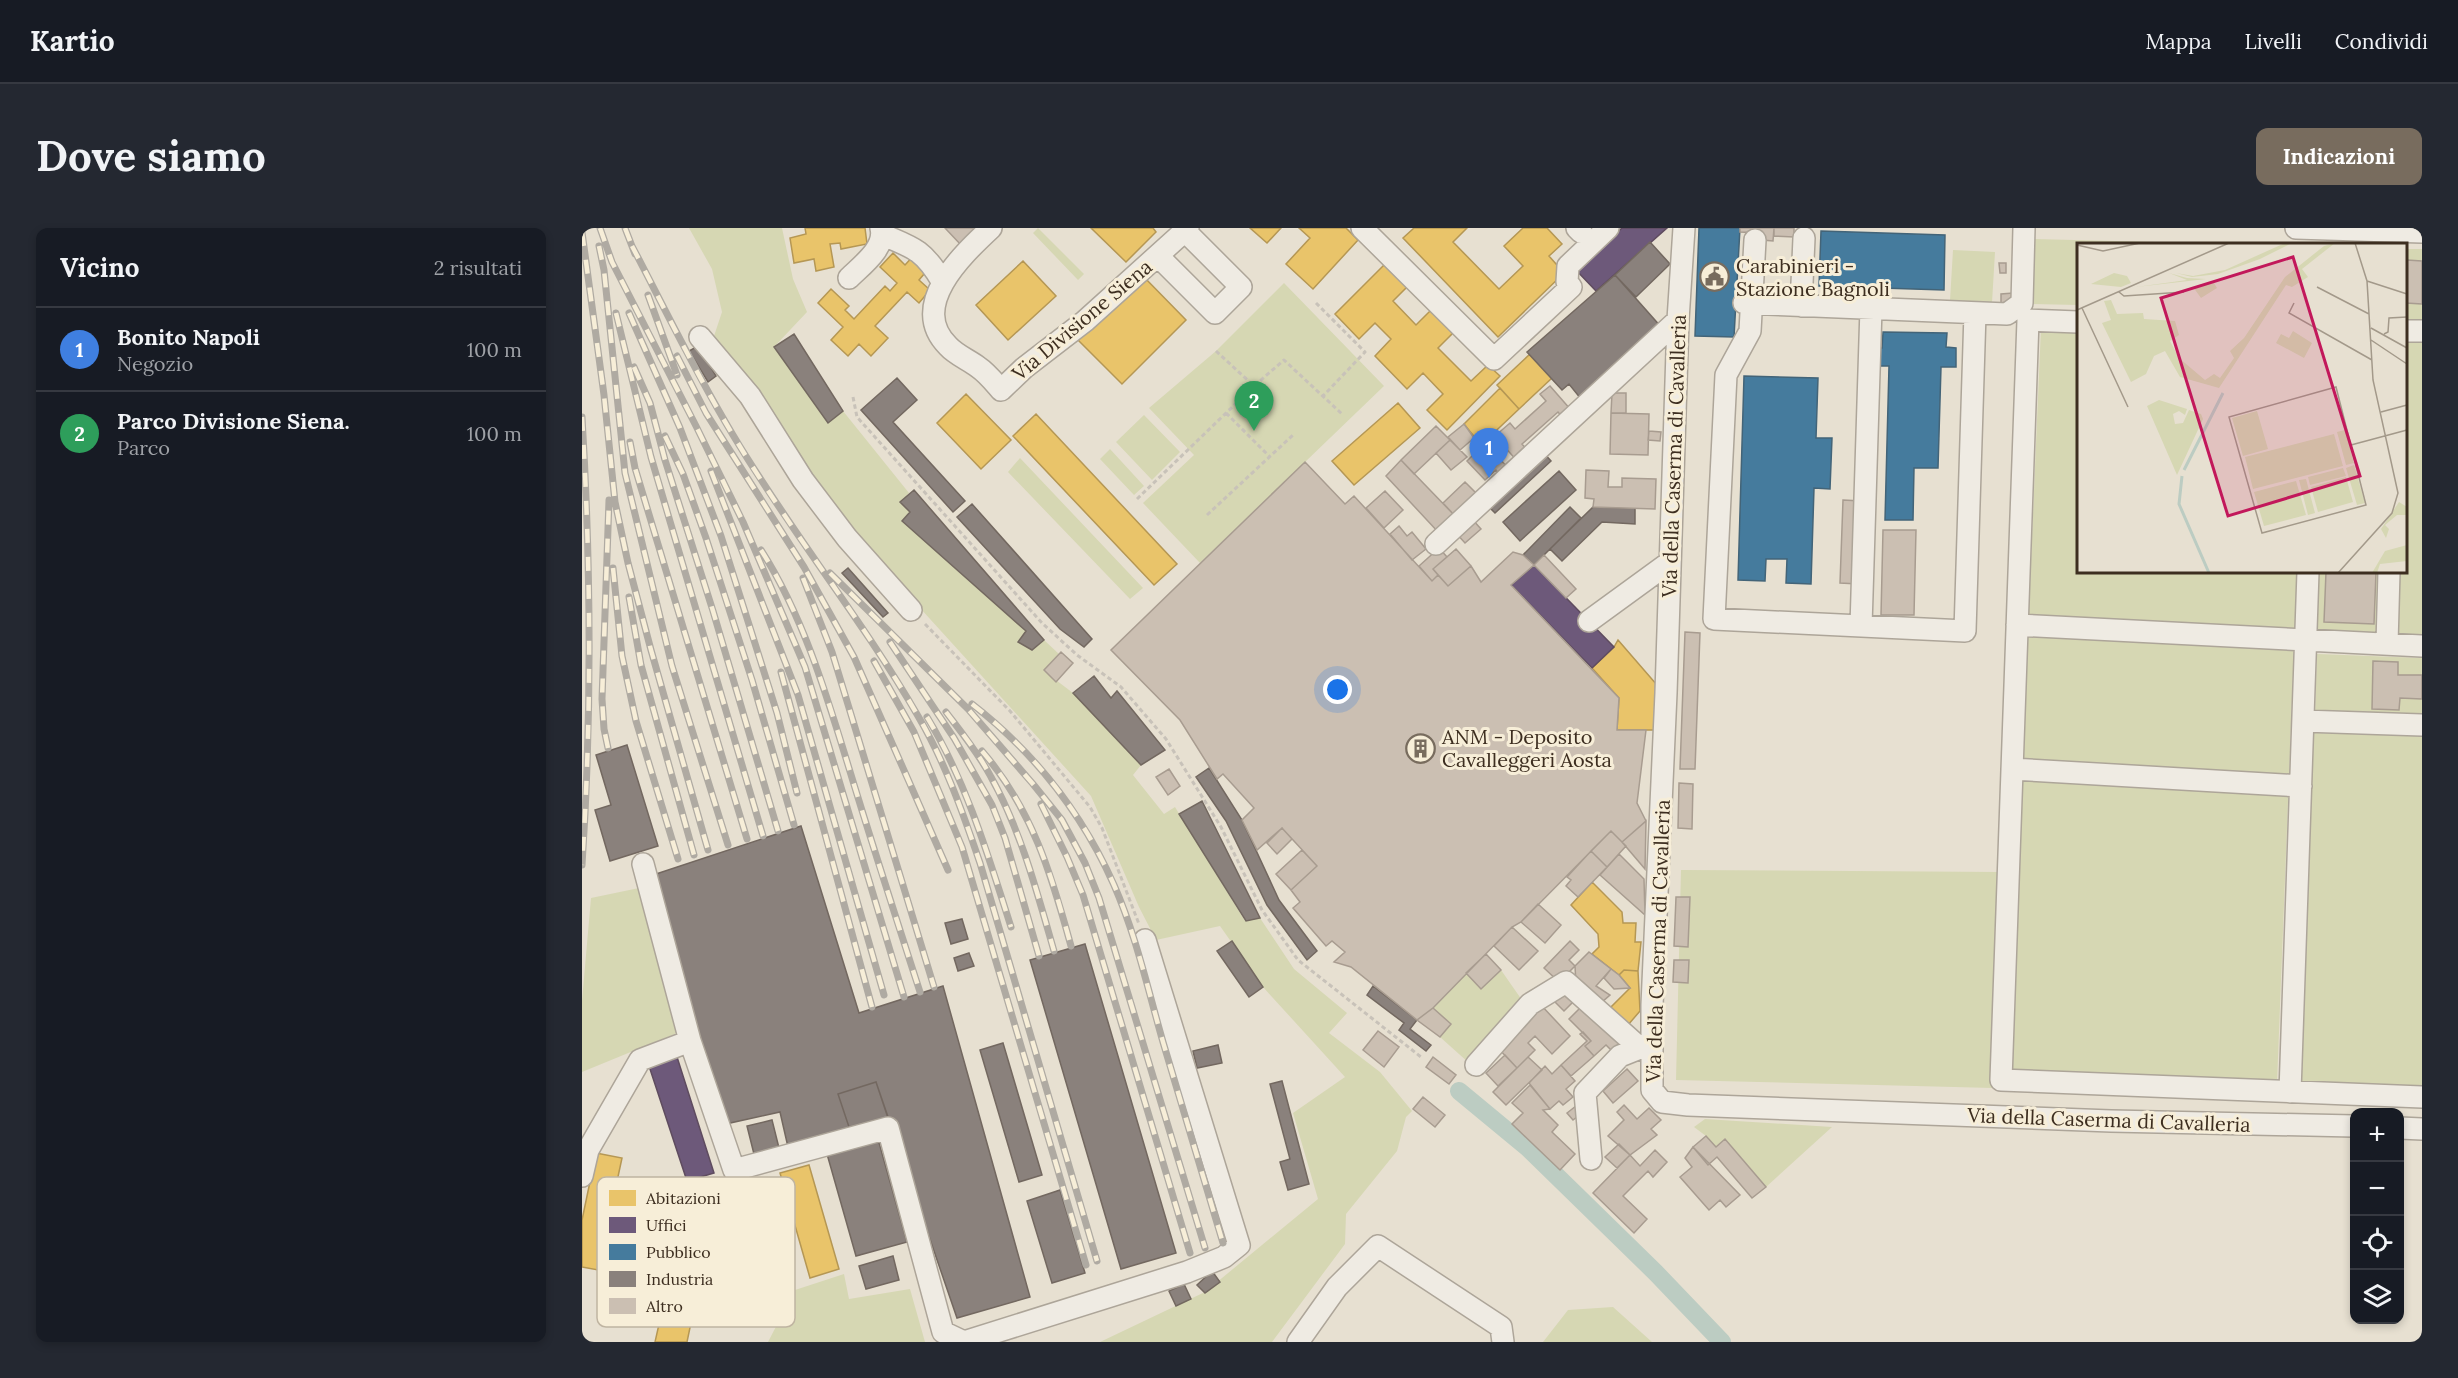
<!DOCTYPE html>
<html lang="it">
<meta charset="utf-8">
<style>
body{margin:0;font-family:Lora,serif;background:#242831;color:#f1f3f6}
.controls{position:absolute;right:18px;bottom:18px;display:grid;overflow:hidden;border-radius:12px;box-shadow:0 3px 9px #0003}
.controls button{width:54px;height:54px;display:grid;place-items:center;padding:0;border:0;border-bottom:2px solid #363941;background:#171b24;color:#f1f3f6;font:30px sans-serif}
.you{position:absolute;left:756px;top:462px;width:21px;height:21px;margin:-15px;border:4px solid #fff;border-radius:50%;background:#1a73e8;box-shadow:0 0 0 9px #1a73e833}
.badge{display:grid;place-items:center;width:39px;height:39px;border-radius:50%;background:#786c5e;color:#fff;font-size:20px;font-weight:700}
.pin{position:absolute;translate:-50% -50px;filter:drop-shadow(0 2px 3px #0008)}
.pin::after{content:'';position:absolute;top:32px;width:21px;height:18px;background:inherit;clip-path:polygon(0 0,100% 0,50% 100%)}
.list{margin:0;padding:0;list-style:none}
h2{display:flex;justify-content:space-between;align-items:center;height:78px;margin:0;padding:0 24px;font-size:26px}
h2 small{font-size:20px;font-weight:400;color:#9ea1a6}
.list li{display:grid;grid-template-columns:39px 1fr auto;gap:18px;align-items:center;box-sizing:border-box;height:84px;padding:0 24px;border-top:2px solid #363941}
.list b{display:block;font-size:22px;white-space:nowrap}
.list p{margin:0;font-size:20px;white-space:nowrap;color:#9ea1a6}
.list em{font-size:20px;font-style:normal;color:#9ea1a6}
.icon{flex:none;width:33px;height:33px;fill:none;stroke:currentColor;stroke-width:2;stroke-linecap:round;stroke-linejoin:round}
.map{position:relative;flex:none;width:1840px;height:1114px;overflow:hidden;border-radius:12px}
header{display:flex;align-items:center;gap:36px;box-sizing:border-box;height:84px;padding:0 30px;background:#171b24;border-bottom:2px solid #363941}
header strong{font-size:28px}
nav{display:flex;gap:33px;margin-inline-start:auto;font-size:21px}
.intro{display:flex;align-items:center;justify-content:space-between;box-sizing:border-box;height:144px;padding:0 36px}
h1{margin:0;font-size:42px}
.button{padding:15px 27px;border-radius:12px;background:#786c5e;color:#fff;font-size:21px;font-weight:700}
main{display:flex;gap:36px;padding:0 36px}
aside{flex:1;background:#171b24;border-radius:12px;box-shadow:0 3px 9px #0003}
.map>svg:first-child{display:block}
.green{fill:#d6d7b3}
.homes{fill:#e9c46a;stroke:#b59754;stroke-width:1.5}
.offices{fill:#6d597a;stroke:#5f4c5f;stroke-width:1.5}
.public{fill:#457b9d;stroke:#436478;stroke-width:1.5}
.industry{fill:#8a817c;stroke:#736860;stroke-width:1.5}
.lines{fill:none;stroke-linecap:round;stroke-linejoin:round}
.canal{stroke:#bcccc2;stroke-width:18}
.building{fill:#cbbfb2;stroke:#a89c90;stroke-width:1.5}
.minor-casing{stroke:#ada599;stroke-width:24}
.path{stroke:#c8c2b9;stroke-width:3;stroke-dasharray:4.5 3;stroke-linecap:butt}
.minor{stroke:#efebe3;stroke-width:21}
.rail-casing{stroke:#afaaa2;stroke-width:7}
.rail{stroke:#f7eed8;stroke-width:4.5;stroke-dasharray:14;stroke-linecap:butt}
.labels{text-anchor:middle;stroke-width:6;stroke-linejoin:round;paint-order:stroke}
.poi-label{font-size:20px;fill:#3d2e20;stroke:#f7eed8;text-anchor:start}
.street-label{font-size:20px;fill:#3d2e20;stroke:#f7eed8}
.inset-river{fill:none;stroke:#bcccc2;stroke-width:3}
.inset-road{fill:none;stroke:#a3998a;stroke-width:1.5}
.view{fill:#c2185b;fill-opacity:0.15;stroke:#c2185b;stroke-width:3}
.inset-edge{fill:none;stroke:#3d2e20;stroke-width:3}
.key{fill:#f7eed8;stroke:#bfb4a1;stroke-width:1.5}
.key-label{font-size:16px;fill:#3d2e20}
</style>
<header>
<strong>Kartio</strong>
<nav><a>Mappa</a><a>Livelli</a><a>Condividi</a></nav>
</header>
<div class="intro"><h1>Dove siamo</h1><a class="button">Indicazioni</a></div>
<main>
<aside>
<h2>Vicino<small>2 risultati</small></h2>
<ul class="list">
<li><span class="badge" style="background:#3f7fe0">1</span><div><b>Bonito Napoli</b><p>Negozio</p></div><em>100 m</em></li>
<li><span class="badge" style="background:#2e9e5b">2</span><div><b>Parco Divisione Siena.</b><p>Parco</p></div><em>100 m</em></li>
</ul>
</aside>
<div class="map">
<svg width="1840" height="1114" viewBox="0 0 1840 1114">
<rect width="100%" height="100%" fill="#e7e0d1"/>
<path class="green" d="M107,0h93l11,51 14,33 -33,35 54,76 15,-12 66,82 -8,9 9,10 -7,9 123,110 -8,11 14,8 12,-10 15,14 -15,17 29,22 68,72 -8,10 31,39 11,-7 70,114 15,-3 34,51 53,44 -18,20 51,39 32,39 -6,6 -9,34 -51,63 -1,30 -73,98h-172l105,-50 113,-93 -25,-86 52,-36 -82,-90 -43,-61 -64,14 -17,-33 -48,-111 -231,-254 -147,-203 9,-27 -10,-43z
M456,0l46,46 -6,6 -45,-47z
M1452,11l203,5h-159v61l-48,-1z
M1824,21h16v70h-16z
M1371,22l42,2 -3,51 -42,-2z
M702,55l100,103 -184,177 -57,-60 51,-48 -45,-47 67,-57z
M1459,100l37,2v242h219l-20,511 -268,-11z
M1824,113h16v296h-29l2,-65h11z
M562,187l36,37 -28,28 -36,-38z
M528,221l34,37 -10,9 -34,-36z
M438,230l123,130 -13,11 -122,-127z
M1733,344h68l-2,63 -68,-2z
M1735,426l105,4v60l-107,-4z
M1730,505l110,3v350l-121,-3z
M1099,642l319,2 -7,216 -317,-8z
M57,660l38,145 -95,39v-71l9,-103z
M919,742l23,33 -55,60 -29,-26 10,-13 -17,-16 35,-37 13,18z
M1123,891l127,8 -66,60 -41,-48 -9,8 -10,-11 -12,-9z
M262,1046l5,25 61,-10 15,53h-157l27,-52z
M1031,1079l39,35h-109l25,-32z"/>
<path class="homes" d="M223,0h60l2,16 -26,5 -1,-6 -10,1 4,23 -18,4 -2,-12 -20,4 -4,-25 16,-4z
M509,0h62l3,4 -30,30z
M668,0h31l-14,15z
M717,0h47l12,12 -45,49 -27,-25 24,-26z
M832,0h53l-14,14 46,47 24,-23 -19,-20 19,-18h24l15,16 -13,12 15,17 -66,64 -95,-99z
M311,25l12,12 11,-12 14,14 -11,13 11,10 -11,13 -12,-11 -32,34 13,12 -17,18 -12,-12 -11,12 -17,-16 12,-13 -25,-24 13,-14 18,17 -4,4 9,9 31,-33 5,5 7,-8 -17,-16z
M441,33l33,35 -48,44 -32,-35z
M802,37l23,22 -14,14 23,24 15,-15 22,23 -15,15 33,33 17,-16 12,11 -53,54 -20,-20 16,-16 -20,-21 -16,16 -32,-33 16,-17 -16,-16 -16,16 -24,-25z
M560,47l44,45 -64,64 -45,-45z
M948,126l22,24 -33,31 -22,-24z
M918,160l19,21 -38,36 -17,-21z
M384,166l45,46 -30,29 -44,-46z
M816,175l22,25 -66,57 -22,-24z
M454,186l141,150 -23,21 -141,-149z
M1036,412l39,45 -2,45h-38l2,-32 -27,-30 22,-21z
M1010,654l30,30 1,11h13l-1,19h6l-3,29 -14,-1 -5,5 -27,-21 7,-7 -1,-13 -27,-29z
M1042,742l14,1 2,40 -12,14 -19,-16 21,-21 -11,-13z
M14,925l26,5 -24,112 -16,-3v-47z
M227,937l30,104 -29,9 -30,-105z
M80,1083l30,7 -5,24h-32z"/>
<path class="offices" d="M1040,0h45l-71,63 -20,-21z
M952,337l80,82 -22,21 -81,-83z
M95,829l37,116 -27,8 -38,-115z"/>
<path class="public" d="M1117,0h41l-6,109 -39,-1z
M1239,3l124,4 -1,55 -125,-4z
M1301,104l64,1 -1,14 10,1v19h-15l-3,101h-24l-1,52h-28l4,-154h-12l1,-18h4z
M1162,148l74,2 -2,60h16l-2,51 -16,-1 -3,96 -25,-1 1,-24h-21l-1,22 -27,-1z"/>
<path class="industry" d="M1068,14l20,22 -34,33 -21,-22z
M1033,47l47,53 -81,71 -12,-15 -7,6 -35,-38z
M212,106l49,77 -15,12 -54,-76z
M116,118l18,30 -8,6 -19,-31z
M315,150l20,22 -24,22 72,79 -12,11 -92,-102z
M960,223l9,10 -56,52 -9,-9z
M977,243l17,19 -56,51 -17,-19z
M332,262l130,150 -12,10 -14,-8 8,-11 -124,-110 8,-9 -10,-10z
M390,276l120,135 -8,8 -24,-18 -103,-112z
M988,279l11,11 -47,47 -11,-10z
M1011,279l42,1v16l-33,-2 -40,39 -12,-12z
M266,340l40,45 -5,4 -41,-44z
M512,448l17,22 6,-7 48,59 -24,15 -68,-72z
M45,517l31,101 -48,15 -15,-51 16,-5 -15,-50z
M627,540l33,52 37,80 38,51 -10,9 -40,-55 -41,-84 -30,-44z
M620,573l58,117 -14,3 -67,-107z
M219,598l58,187 84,-27 87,311 -73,21 -81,-236 -38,12 12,36 -62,17 -8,-35 -59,13 -65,-251z
M380,691l6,20 -17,5 -6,-21z
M650,713l31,46 -14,10 -32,-46z
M503,716l91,309 -55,16 -91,-309z
M387,725l5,13 -16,5 -4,-13z
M791,758l44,34 -7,9 21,16 -5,6 -27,-21 5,-7 -37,-28z
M421,815l39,132 -23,7 -39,-132z
M636,817l4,18 -25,5 -4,-17z
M700,853l27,103 -21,6 -8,-28 10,-3 -20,-75z
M294,854l12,36 -38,12 -12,-36z
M190,892l7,28 -25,6 -7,-28z
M296,911l29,103 -51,14 -29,-102z
M478,962l25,83 -33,10 -25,-82z
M311,1028l6,24 -33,9 -7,-23z
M630,1043l8,11 -15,11 -8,-8z
M602,1056l7,15 -15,7 -7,-15z"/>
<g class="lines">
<path class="canal" d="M877,863l69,57 128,125 66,69"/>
</g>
<path class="building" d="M363,0h34l-18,17z
M1158,0h34l-1,13 -11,-1v-7l-22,-1z
M1192,0h20v9l-20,-1z
M1825,32l15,1v43l-16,-1z
M1417,35h7v10h-6z
M1431,65v11l-12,1v-11z
M968,158l21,24 -8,8 -5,-6 -36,32 7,8 -11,10 -23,-26 15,-13 5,6 31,-28 -6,-7z
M1030,165h14v20h-15z
M1029,185l38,1 -1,41 -38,-1z
M882,196l10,14 -14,12 -12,-13z
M854,198l14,14 -36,34 -13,-14z
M1067,203l12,1 -1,9 -12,-1z
M868,212l17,17 -16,13 -15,-17z
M903,215l24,26 -8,7 -5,-6 -11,10 -18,-19z
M819,232l55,57 -17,16 -53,-57z
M723,234l40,42 9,-8 78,85 6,-6 10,11 23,-20 10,16 32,-30 10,3 11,10 -23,20 108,113 -2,32h29l-9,73 9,18 -24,21 -11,-11 -90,91 -9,5 -79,81 -16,12 -66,-53 -17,-5 11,-10 -13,-11 -6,5 -33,-38 7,-6 -9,-12 26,-24 -35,-38 -25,22 -15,-30 12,-12 -31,-34 -6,5 -37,-59 -69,-70z
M1004,242l23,1 -1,16h14v-9l34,1 -1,30 -62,-2 1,-8 -9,-1z
M883,254l14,14 -23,21 -13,-14z
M803,263l18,19 -19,18 -18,-20z
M1261,272l18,1 -3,83 -18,-1z
M890,291l9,10 -16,14 -9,-10z
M817,298l8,10 5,-4 14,17 -14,11 -22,-26z
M1301,302h33l-2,85h-33z
M857,320l8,9 -14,12 5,6 -6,6 -13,-15z
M874,321l15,17 -23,20 -15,-17z
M962,327l32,34 -10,9 -32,-33z
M1744,344h50l-2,52 -50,-2z
M1103,404l15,1 -5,136h-15z
M479,424l12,11 -17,19 -12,-12z
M1791,433l25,1v13h24v24l-22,-1 -1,12 -27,-1z
M587,541l11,17 -12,9 -12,-18z
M1097,555l14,1 -1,45 -14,-1z
M1064,593l-1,48 -23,-27z
M700,600l10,11 -15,15 -10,-11z
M1029,603l15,15 -19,21 -16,-16z
M720,622l15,16 -26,24 -15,-16z
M1009,623l16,16 -29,30 -12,-11 5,-6 -4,-3z
M1037,626l25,25 1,36 -45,-40z
M1094,669h14l-2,50 -14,-1z
M956,676l23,21 -16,18 -24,-21z
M930,699l26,24 -19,19 -25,-24z
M988,713l9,9 -10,10 6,6 -16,16 -15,-14z
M1007,724l22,17 -15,17 14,9 -8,7 -26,-18 -1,-18z
M904,726l15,16 -20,19 -15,-16z
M1092,732h15l-1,23 -15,-1z
M1029,741l8,6 11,13 -16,1 -10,-11z
M980,764l11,10 -9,9 -10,-10z
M958,776l30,32 -18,18 -17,-18 -7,7 7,7 -18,18 -21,-22z
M1000,778l38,37 -8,8 -6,-6 -12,11 -9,-10 6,-5 -22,-22z
M851,780l18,16 -11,13 -23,-17z
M796,803l21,16 -15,20 -21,-17z
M1001,804l8,9 -6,5 9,10 -23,20 -10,-11 26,-24 -7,-7z
M923,827l12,13 -19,18 -12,-13z
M851,829l23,18 -7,9 -23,-17z
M946,829l14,13 -36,35 -13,-13z
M979,837l14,16 -9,8 7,8 -10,8 -4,-4 -9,8 -21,-26 16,-17 7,8z
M1045,841l11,12 -25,22 -10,-12z
M948,857l20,24 -7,1 15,15 -6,7 23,22 -15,16 -48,-46 11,-11 -11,-10z
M841,869l22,18 -10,12 -22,-18z
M1042,877l13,14 12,-11 12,12 -10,9 6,6 -27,20 -22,-19 16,-16 -7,-8z
M994,878l6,7 -9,7 -6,-7z
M1124,908l10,11 9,-8 41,48 -14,11 -35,-41 -9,8 -15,-18z
M1037,916l11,11 -13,13 -12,-11z
M1111,919l47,48 -14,12 -6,-7 -11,10 -29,-33 12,-10 -7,-9z
M1073,922l12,12 -14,15 -5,-6 -25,25 24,23 -13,14 -41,-40 37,-38 10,11z"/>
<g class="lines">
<defs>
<path id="minor" d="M409,0c-30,28 -83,78 -43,118 8,9 21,14 30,21 9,6 16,15 23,23l23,-22 61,-47 103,-93
M780,0l132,131 77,-72 -4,-5 1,-16 40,-38
M995,0l4,4
M1102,0l-6,92 -12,373 -14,312v85l10,12 26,3 423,16 243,5
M1714,0l126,4
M301,7c32,13 41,16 59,46
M1173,12l-5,91 -24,44 -12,244 251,12 10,-318
M576,28l57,57 26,-26 -56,-56
M267,50c13,-13 37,-30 32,-50
M1162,75l263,11 15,-11 2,-75
M1219,78l3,-68
M1496,94l-50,-2 -27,760 421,17
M1824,103h16
M118,109l50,59 53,84 44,58 64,72
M854,316l242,-224
M1007,393l81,-59
M1435,397l405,21
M1279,398l10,-318
M1805,416l2,-72
M1721,493l119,4
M1430,541l289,17
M61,636l47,177
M894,837l54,-61 36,-22 74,66
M1708,864l18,-520
M1818,900l22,1
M1009,931l-6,-66 35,-37 30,-12
M0,948l6,-26 52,-90 50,-19 44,129 154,-42 55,204 21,10
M382,1114l223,-70 37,-15 15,-12 -94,-305
M716,1114l39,-55 41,-41 123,81 2,15"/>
</defs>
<use href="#minor" class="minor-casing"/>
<path class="path" d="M734,75l49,49 -42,44
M634,123l38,35 30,-26 58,54
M271,169l4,20 185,206 35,32 44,32 45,52 55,88 41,83 36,50 123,97
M644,185l44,44
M555,271l117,-113
M625,287l86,-80
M343,396l85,87 80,96 12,21 37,96"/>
<use href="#minor" class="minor"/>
<defs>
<path id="rail" d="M18,0l12,34 84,164 47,96 62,145 99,330
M43,0l10,26
M0,4l22,163 11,107 13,61 23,87 57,200
M17,18l5,24 21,203 47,193 56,179
M50,18c33,63 64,128 101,189 57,96 129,184 185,281 27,46 45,97 62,147l117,398
M66,67l29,80
M34,85l35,144 112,379
M47,85l51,115 41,108 56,177 20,80
M95,128l29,57 98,154 50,90 94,213
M52,139l16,36 15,57 48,151 65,220
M0,189c9,150 10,299 0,448
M83,208l18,38 23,64 46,142 42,145
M48,214l5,26 112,371
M129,243l87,224 86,300
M179,322c44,69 67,150 91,228 22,72 45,143 68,214
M31,340l9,88 14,65 42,138
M248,345l138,136 65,75 29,36 23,43 14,35 106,350
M221,350l29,74 102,335
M47,369l12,68 53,190
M308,414l64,96 38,67 13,33 34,118
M292,433l40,71 48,115 124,418
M199,444l91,335
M390,476c63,49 110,109 142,181 22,50 34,105 49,157 20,67 40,134 60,201
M364,484c16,21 33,42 45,65 30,54 46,115 63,174
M345,489c39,64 61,138 84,210
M26,520l-4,-19 -2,-30 7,-199
M400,523c50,58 69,122 89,195
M459,576l26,53 16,38 107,358"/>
</defs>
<use href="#rail" class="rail-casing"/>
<use href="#rail" class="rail"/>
</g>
<defs>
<symbol id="civic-ring" viewBox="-11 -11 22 22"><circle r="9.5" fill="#f7eed8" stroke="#786c5e" stroke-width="1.5"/><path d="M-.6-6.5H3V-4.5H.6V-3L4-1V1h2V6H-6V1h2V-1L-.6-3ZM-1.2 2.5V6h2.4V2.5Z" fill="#786c5e"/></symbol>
<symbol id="building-ring" viewBox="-11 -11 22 22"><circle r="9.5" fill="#f7eed8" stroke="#786c5e" stroke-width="1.5"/><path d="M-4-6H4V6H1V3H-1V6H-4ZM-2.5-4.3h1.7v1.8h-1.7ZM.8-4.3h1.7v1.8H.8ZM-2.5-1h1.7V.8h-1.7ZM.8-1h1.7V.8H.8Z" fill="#786c5e"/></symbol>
</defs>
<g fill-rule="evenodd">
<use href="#civic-ring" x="1116" y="32" width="33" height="33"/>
<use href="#building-ring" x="822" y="504" width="33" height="33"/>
</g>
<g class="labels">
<g class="poi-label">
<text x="1154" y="45">Carabinieri -<tspan x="1154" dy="23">Stazione Bagnoli</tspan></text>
<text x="860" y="516">ANM - Deposito<tspan x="860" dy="23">Cavalleggeri Aosta</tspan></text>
</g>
<g class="street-label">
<text transform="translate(500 92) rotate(-40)" y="7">Via Divisione Siena</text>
<text transform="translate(1092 228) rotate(-88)" y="7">Via della Caserma di Cavalleria</text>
<text transform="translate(1076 713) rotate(-88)" y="7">Via della Caserma di Cavalleria</text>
<text transform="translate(1527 892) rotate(2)" y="7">Via della Caserma di Cavalleria</text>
</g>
</g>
<g transform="translate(1495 15)">
<rect width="330" height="330" fill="#e7e0d1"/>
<path d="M208,0h7l-32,16 -42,15 -26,3 -16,-4 17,3 32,-6zM258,0l-33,26 6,8 -16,10 -6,-2 -67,103 -39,-11 -15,-26 -11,5 -8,18 -15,8 -29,-59 9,-3 -7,-19 7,-1 6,14 26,-1 1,6 31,2 4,14 -9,6 9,17 26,22 9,-6 6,4 14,-20 -4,-7 14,-13 41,-61 39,-31zM37,30l13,3 4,7 -10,4 -30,-3zM92,30l18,5 19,1 -70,8 51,-7zM137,40l3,5 -16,10 -8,-11zM216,88l19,12 -8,15 -28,-15 5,-9 8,4zM82,157l28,9 -2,6 -6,-4 -6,3 2,10 8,-1 6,-13 12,4 2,5 -26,56 -30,-69zM180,168l11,38 -25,7 -11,-38zM268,187l9,33 -8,2 -9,-33zM257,191l9,32 -90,23 -8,-32zM277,222l11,38 -8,2 -11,-37zM266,225l3,8 -36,9 -2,-8zM269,234l7,25 -35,10 -7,-25zM229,236l9,34 -7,2 -9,-35zM219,238l10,34 -42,11 -10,-34zM322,259l8,5v8h-10l-12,10 4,4 -3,9 -5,-9zM330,302v16l-27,3 -3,9h-5l13,-22z" fill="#d6d7b3"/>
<path class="inset-river" d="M107,227l39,-77M105,233l-3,28 30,69"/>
<path class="inset-road" d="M0,2l26,6 37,-8M290,38l40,13M240,44l52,27M42,49l5,4 60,-4M217,60l-5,10 83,47M5,65l46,99M0,67l152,-67M294,85l36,20M307,91l4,-2 1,-14 18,-1M294,97l36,24M259,144l30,118 -104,28 -33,-116zM304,169l26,-7M274,202l56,-15M261,330l54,-60 6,-20 -25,-113 -6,-99 -12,-38"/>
<path class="view" d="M216,14l67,219 -132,40 -67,-218z"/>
<rect width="330" height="330" class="inset-edge"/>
</g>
<rect x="15" y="949" width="198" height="150" rx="9" class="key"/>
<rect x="27" y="962" width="27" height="16" fill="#e9c46a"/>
<rect x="27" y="989" width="27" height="16" fill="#6d597a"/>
<rect x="27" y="1016" width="27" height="16" fill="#457b9d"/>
<rect x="27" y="1043" width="27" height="16" fill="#8a817c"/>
<rect x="27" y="1070" width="27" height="16" fill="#cbbfb2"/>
<g class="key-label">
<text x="64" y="976">Abitazioni</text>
<text x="64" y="1003">Uffici</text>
<text x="64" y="1030">Pubblico</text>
<text x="64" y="1057">Industria</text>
<text x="64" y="1084">Altro</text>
</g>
</svg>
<div class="controls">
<button>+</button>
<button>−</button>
<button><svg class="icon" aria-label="locate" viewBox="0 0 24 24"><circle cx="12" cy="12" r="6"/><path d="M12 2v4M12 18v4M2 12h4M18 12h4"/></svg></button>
<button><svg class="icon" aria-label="layers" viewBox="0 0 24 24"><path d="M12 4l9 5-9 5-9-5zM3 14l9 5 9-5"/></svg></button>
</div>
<div class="you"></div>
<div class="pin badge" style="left:907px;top:250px;background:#3f7fe0">1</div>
<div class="pin badge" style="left:672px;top:203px;background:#2e9e5b">2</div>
</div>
</main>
